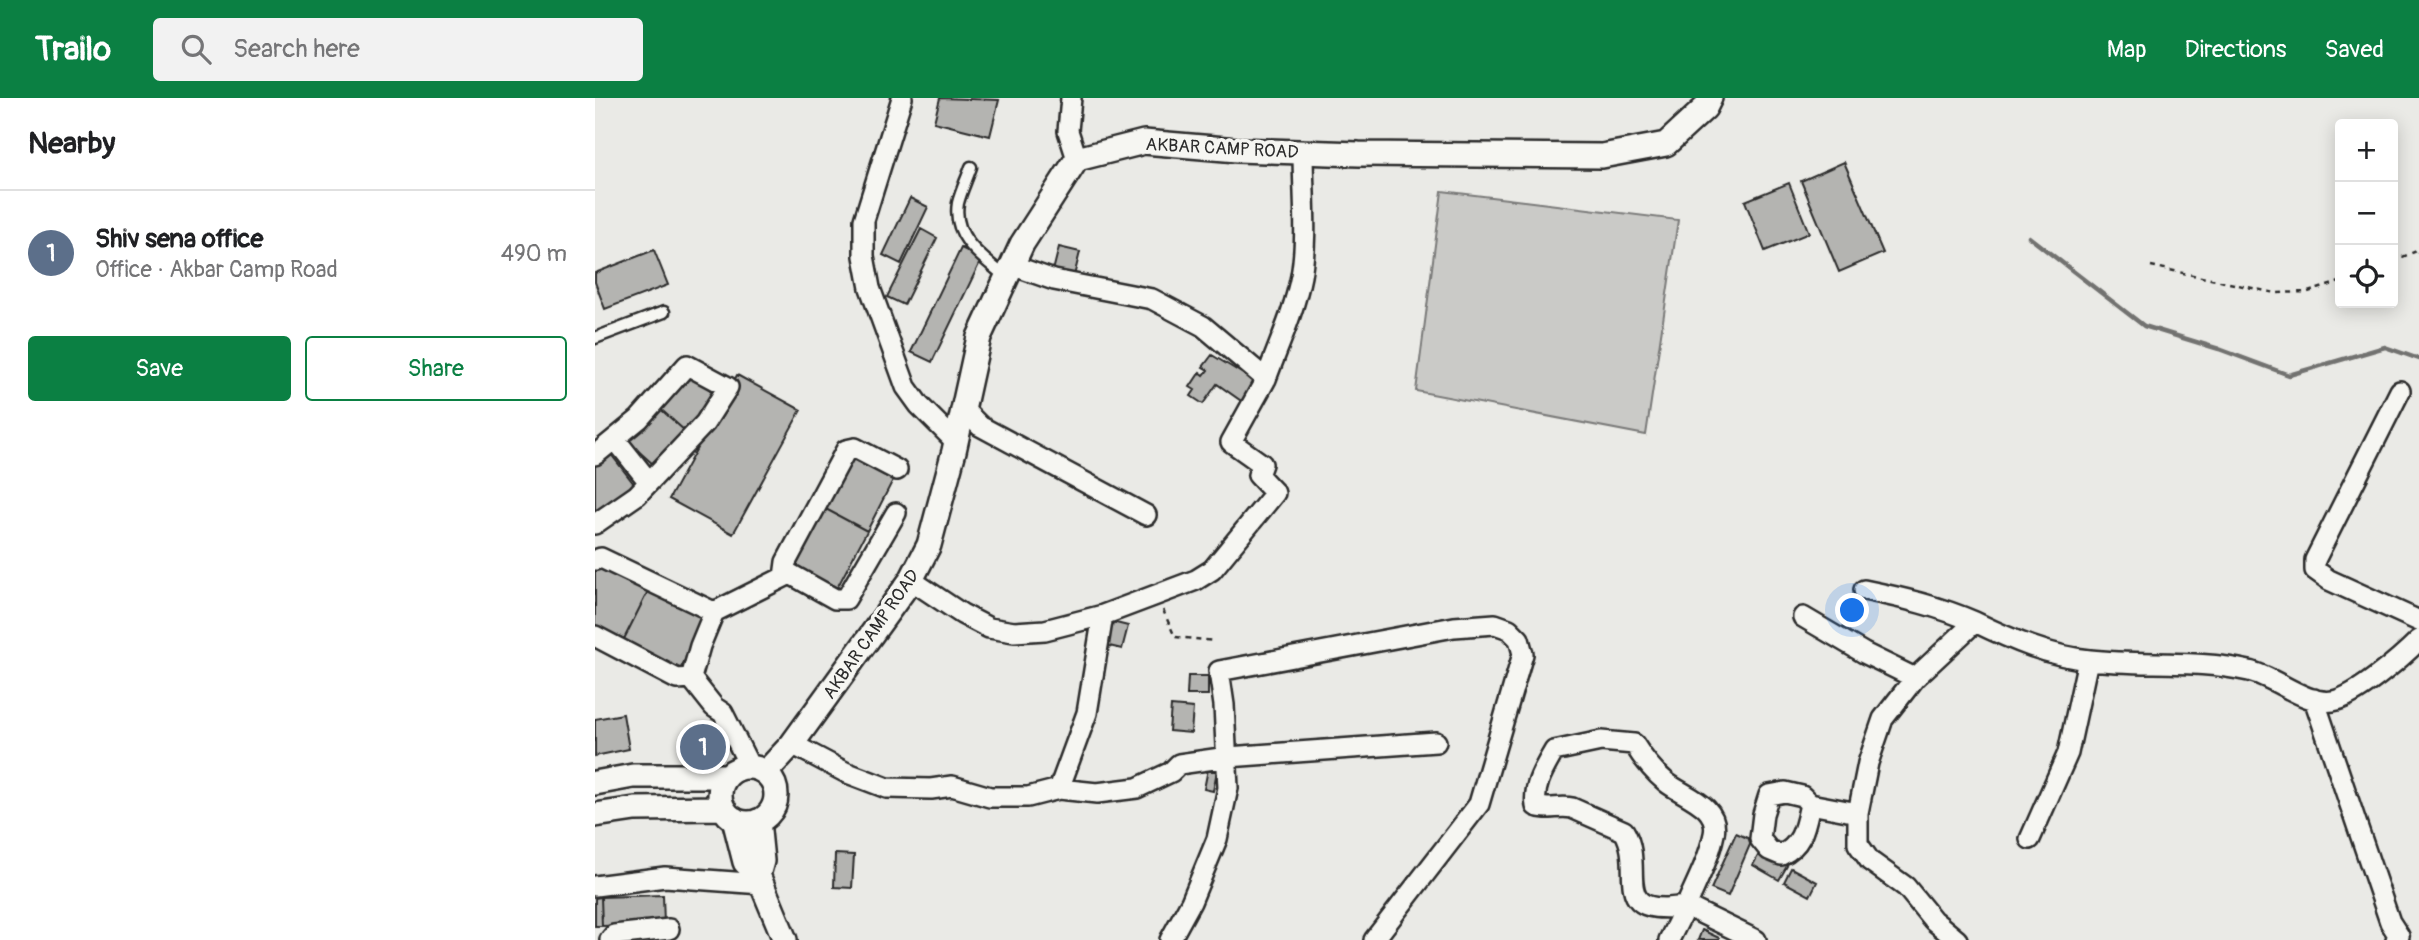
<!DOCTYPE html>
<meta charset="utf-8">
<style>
body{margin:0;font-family:Pangolin,sans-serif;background:#f2f2f2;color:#202124}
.controls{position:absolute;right:21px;top:21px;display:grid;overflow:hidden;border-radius:7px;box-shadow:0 4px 18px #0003}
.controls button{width:63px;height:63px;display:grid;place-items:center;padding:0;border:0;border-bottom:2px solid #e0e0e0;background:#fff;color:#202124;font:35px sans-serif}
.you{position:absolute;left:1258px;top:513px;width:24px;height:24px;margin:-18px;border:5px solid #fff;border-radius:50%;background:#1a73e8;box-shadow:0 0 0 10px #1a73e833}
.badge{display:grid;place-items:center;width:46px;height:46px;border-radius:50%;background:#0b8043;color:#fff;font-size:23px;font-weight:700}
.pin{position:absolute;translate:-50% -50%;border:4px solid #fff;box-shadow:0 2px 7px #0006}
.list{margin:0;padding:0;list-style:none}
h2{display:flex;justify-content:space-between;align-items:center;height:91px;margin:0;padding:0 28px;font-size:30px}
h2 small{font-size:23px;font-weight:400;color:#757577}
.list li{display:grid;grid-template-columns:46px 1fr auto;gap:21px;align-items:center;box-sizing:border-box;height:126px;padding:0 28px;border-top:2px solid #e0e0e0}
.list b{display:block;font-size:26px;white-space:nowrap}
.list p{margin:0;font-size:23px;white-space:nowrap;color:#757577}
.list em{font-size:23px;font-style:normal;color:#757577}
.actions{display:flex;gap:14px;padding:21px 28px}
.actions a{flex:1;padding:16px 0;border:2px solid #0b8043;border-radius:7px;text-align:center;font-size:24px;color:#0b8043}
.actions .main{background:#0b8043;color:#fff}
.icon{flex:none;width:38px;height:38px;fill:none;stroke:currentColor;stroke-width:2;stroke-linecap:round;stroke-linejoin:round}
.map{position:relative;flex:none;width:1824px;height:842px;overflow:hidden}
header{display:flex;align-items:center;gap:42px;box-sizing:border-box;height:98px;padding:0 35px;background:#0b8043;color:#fff}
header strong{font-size:33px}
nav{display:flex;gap:38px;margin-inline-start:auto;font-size:24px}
.search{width:490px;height:63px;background:#f2f2f2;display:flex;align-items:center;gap:18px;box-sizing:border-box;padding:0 24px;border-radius:7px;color:#757577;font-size:26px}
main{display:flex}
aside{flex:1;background:#fff}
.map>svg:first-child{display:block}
.green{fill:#cacac7;stroke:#7a7a79;stroke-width:2}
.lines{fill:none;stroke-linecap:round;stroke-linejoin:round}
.stream{stroke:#727270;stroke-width:4.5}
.building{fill:#b4b4b1;stroke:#2b2b2b;stroke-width:2}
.service-casing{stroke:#2b2b2b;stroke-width:15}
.minor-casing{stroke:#2b2b2b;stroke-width:24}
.tertiary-casing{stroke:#2b2b2b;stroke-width:28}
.path{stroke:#2b2b2b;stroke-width:2.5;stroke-dasharray:5 5;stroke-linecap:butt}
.service{stroke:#f6f6f2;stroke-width:10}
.minor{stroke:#f6f6f2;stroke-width:19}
.tertiary{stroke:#f6f6f2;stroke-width:23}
.labels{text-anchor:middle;stroke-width:7;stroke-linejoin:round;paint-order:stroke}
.street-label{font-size:18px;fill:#2b2b2b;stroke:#f6f6f2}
</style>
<header>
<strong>Trailo</strong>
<div class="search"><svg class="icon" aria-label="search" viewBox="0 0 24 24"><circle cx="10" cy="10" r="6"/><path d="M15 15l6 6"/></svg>Search here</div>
<nav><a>Map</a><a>Directions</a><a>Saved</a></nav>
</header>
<main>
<aside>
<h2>Nearby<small></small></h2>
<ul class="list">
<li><span class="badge" style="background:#5c6f8a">1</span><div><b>Shiv sena office</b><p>Office · Akbar Camp Road</p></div><em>490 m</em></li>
</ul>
<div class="actions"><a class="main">Save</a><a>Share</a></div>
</aside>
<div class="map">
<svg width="1824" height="842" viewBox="0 0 1824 842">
<rect width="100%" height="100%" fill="#eaeae6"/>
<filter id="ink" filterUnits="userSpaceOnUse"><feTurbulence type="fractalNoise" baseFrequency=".0143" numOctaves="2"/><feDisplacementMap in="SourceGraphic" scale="14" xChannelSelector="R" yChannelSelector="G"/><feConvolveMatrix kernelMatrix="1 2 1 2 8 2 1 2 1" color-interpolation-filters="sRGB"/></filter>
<g filter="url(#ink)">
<path class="green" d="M847,93l236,29 -32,215 -230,-44z"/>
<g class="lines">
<path class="stream" d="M1434,139l115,89 75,23 70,26 96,-28 34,12"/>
</g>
<path class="building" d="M345,0l59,2 -9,36 -56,-14z
M1249,64l39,91 -44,19 -38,-91z
M1194,85l20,50 -44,18 -20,-50z
M315,100l18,9 -27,57 -18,-9z
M326,131l16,9 -33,67 -17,-8z
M464,149l21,5 -6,24 -21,-5z
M366,150l21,10 -50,104 -21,-10z
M59,152l14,35 -63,24 -10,-27v-9z
M617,257l49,30 -14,20 -30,-21 -14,20 -12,-8 4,-6 -5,-3 10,-15 4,3 4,-5 -5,-3z
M93,272l29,26 -32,35 -29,-26z
M142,277l64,35 -68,124 -64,-35z
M61,307l29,26 -31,34 -29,-26z
M256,352l45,24 -29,57 -45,-24z
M15,355l24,31 -37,28 -2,-2v-45z
M227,409l45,24 -30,57 -45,-24z
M0,468l54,23 -25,50 -29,-13z
M54,491l57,28 -27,55 -55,-33z
M517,524l16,4 -6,23 -17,-4z
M593,578h20v19h-21z
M576,608l22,2 -2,25 -22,-2z
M28,616l6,35 -34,7v-37z
M613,671l9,2 -4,20 -9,-2z
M1141,735l16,7 -24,56 -17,-7z
M1165,754l27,14 -8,14 -26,-15z
M240,756l19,1 -2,33 -18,-1z
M1196,770l26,14 -7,14 -26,-14z
M68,797l1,29 -62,2 -1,-29z
M6,799l1,29h-7v-28z
M1107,832l17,8v2h-21z"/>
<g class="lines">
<defs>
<path id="service" d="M376,69c-4,12 -10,24 -13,36 -6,35 25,55 48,74
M0,240l69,-26"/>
<path id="minor" d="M307,0l-38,122v36l6,32 36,99 13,18 36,36
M476,0l-3,33 9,28
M419,168l40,14 98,19 51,27 63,53c12,-33 28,-67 35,-103 7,-39 2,-84 2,-124
M1805,293l-85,169v10l14,10 90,41
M367,310l18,18 166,89
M20,341l34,43
M0,357l44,-36 48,-54 41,22 -23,36 -68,72 -42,29
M0,462l6,-2 113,54
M190,473l50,28h11l50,-86
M316,482l51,34 27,14 25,4 31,-2 58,-15 93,-35 16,-10 63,-77 -17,-18 4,-11 -31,-22 35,-63
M1269,492c39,8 74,16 111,32
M1208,519l61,36 51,25
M0,538l82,43 14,-1
M1719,601l76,223 9,14 -3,4
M197,646l53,28 42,16 44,1 21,-3 38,11h38l31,-8 38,4 40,-5 34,-16 8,-8 49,-7 208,-15
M155,669l-27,-54 -9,-6 -23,-29 9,-32 14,-34 70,-35 2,-15 60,-112 9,-2 42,22
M464,691l28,-76 16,-98
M1215,706c-5,22 -7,41 -29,51l-12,-5 -9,-11 3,-25 6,-19 16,-3 17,4 8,8 48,9
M1435,741l38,-86 20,-93
M0,788l70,-9 97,7
M1091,808c-81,12 -39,-37 -62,-75l-52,-23c-12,-3 -25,3 -36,-2 -3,-21 8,-37 18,-55l47,-10 33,3c8,13 20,28 32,38 17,14 54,23 48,52 -5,25 -18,49 -28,72l70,34
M15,842l4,-5 55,-6
M575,842l21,-38 26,-63 11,-51 -4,-83 -5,-34 235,-44 41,-3 14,5 10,10 4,15 -44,150 -105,136
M1074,842l17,-34
M1362,842l-24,-20 -27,-33 -36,-26 -12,-17v-31l10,-50 15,-44 32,-41 60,-56c37,18 74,34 115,38 53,6 107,-1 159,11 27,6 55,34 84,30 23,-4 69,-44 86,-61"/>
<path id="tertiary" d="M125 697a28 28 0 1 1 56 0a28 28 0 1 1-56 0Z
M171,674l26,-28 119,-164 18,-35 25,-94 25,-114 43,-93 55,-85 67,-17 93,8 122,4 243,2 64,-12 39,-36 5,-10
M0,685l38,-7h94
M0,717l40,-6 88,-1
M139,721l11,43 13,13 27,65
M163,777l4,-14 -4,-40"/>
</defs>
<use href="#service" class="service-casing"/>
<use href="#minor" class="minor-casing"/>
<use href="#tertiary" class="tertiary-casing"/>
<path class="path" d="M1798,163l26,-11
M1556,168l124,27 33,-1 32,-10
M568,512l12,27 40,4"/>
<use href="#service" class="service"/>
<use href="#minor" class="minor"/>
<use href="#tertiary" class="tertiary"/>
</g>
</g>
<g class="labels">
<g class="street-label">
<text transform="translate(627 50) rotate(3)" y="6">AKBAR CAMP ROAD</text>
<text transform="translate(276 536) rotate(-55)" y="6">AKBAR CAMP ROAD</text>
</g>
</g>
</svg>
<div class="controls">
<button>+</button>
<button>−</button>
<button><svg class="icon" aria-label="locate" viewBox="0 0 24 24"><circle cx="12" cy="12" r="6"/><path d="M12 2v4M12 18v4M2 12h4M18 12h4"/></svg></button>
</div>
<div class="you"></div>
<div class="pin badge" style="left:108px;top:649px;background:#5c6f8a">1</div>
</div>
</main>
